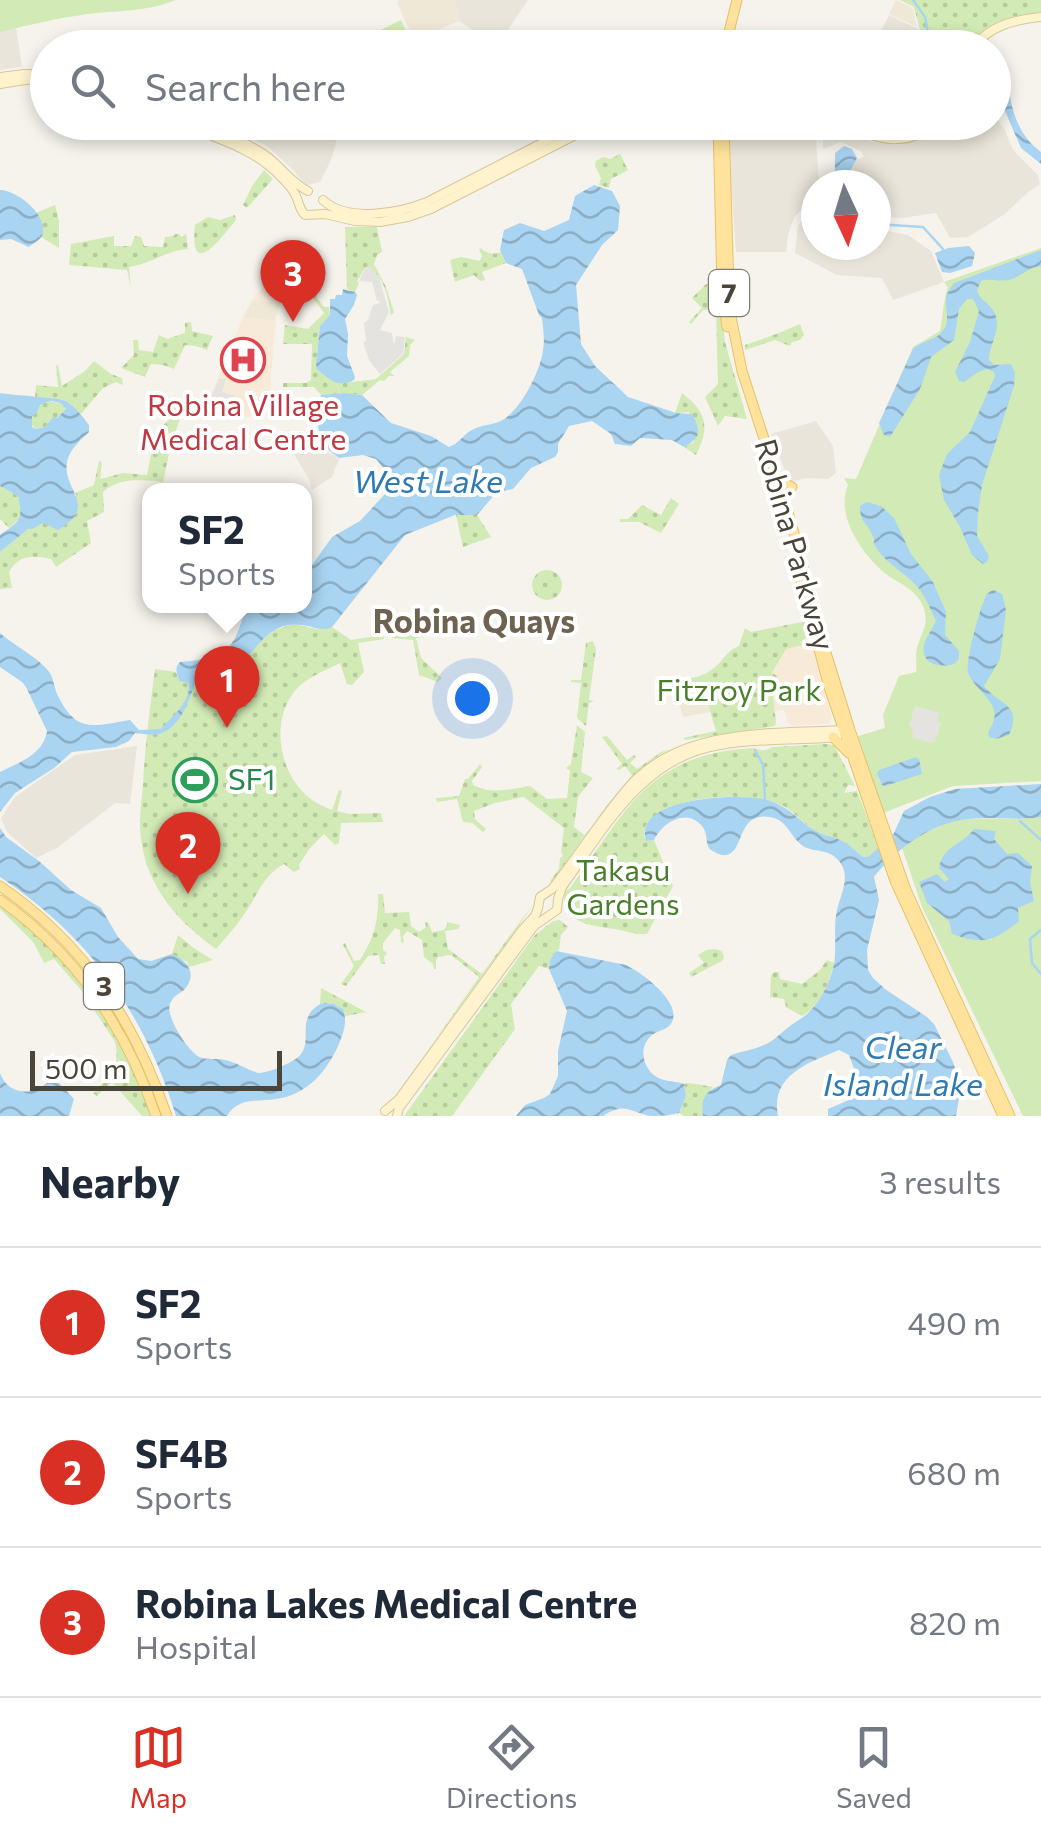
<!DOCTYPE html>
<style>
body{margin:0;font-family:Commissioner,sans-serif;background:#f6f6f7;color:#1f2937}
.compass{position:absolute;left:801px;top:170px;width:90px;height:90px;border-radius:50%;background:#fff;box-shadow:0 5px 15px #0003;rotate:176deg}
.scale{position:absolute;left:30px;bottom:25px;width:252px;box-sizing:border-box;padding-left:10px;border:5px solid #4b4439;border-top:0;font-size:28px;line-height:35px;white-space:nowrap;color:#4b4439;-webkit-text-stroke:8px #fff;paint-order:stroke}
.you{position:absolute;left:472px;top:698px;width:35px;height:35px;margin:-25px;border:8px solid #fff;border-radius:50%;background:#1a73e8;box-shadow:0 0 0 15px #1a73e833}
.badge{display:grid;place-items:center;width:65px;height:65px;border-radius:50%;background:#d93025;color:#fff;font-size:32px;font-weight:700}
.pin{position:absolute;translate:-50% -82px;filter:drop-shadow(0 2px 5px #0008)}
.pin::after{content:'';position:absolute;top:52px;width:35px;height:30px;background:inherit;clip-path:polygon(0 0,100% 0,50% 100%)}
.popup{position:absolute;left:142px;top:483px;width:170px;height:130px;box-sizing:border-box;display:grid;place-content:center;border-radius:20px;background:#fff;filter:drop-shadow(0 2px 8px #0005);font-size:32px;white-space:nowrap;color:#747a83}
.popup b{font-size:38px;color:#1f2937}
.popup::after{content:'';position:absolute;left:50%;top:100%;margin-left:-20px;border:20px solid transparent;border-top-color:#fff}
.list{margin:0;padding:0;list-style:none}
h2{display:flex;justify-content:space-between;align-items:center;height:130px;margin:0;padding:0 40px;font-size:42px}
h2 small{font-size:32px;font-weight:400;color:#747a83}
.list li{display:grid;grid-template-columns:65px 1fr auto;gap:30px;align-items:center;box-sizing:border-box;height:150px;padding:0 40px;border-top:2px solid #e0e1e3}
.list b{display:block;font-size:38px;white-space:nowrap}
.list p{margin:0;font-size:32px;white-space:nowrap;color:#747a83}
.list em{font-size:32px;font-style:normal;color:#747a83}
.icon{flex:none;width:55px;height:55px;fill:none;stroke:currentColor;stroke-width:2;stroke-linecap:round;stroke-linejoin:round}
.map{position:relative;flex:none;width:1041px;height:1116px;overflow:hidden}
.search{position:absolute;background:#fff;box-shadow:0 5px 15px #0003;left:30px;right:30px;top:30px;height:110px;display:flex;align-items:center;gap:25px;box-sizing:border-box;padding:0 35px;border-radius:55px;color:#747a83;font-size:38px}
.sheet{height:580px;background:#fff}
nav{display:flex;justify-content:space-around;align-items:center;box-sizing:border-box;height:140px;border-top:2px solid #e0e1e3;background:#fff;font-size:28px;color:#747a83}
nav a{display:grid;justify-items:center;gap:5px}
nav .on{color:#d93025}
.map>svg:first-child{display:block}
.residential{fill:#eae5da}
.commercial{fill:#f7ead8}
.education{fill:#efe8d6}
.grass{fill:#d2eab5}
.park{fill:url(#park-dots)}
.parking{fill:#e5e3e0}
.water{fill:url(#water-waves);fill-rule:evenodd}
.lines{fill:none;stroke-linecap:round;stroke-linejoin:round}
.stream{stroke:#a9d4f2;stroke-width:2.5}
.secondary-casing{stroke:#d6c79b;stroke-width:10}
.primary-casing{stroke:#e6c16a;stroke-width:11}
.secondary{stroke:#fff3cd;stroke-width:8}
.primary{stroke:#ffe39c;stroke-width:9}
.labels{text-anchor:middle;stroke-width:8;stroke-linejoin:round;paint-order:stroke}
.shield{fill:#fff;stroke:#817c74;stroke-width:2.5}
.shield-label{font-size:28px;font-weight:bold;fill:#4b4439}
.health-label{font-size:30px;fill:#be3a42;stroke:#fff}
.street-label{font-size:30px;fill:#4b4439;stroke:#fff}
.park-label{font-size:30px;fill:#4a7f2a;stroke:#fff}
.leisure-label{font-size:30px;fill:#27864d;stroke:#fff;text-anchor:start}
.water-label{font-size:32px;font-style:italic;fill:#2e7ab2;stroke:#fff}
.neighbourhood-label{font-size:32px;font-weight:bold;fill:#6e6250;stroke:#fff}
</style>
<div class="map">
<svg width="1041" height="1116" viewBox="0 0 1041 1116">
<defs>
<pattern id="park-dots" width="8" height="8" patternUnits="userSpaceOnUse" patternTransform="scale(2.5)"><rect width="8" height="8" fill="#d2eab5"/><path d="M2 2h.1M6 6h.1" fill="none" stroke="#b6ca9c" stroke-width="1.8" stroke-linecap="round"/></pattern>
<pattern id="water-waves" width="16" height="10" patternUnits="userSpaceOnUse" patternTransform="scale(2.5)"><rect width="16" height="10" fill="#a9d4f2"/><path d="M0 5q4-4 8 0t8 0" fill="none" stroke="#8caec5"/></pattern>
</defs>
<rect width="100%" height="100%" fill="#f6f3ec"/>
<path class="residential" d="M455,0h73l-31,46 -38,-25z
M889,15l29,14 5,18h-50z
M16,28l6,39 -22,3v-38z
M994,116l10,12 9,22 25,25 2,9 -12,8 -23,22 -37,23 -18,1 -14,-25 -34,5 -26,-2v-31h-25l-2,-7v-6l6,-12 8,-3 -1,-5 -21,-10 -18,7v-8l5,-14 4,-2 40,17 25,3 19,-4 19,-9 11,-9 48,-1z
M261,122l75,1v19l-4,16 -12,24 -12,3 -6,-4 -9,-11 -25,-23 -14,-8v-3z
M730,123h85l4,60 -3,2 -4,12 -18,21 -6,17 -2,17h-50l-5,-66z
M816,204v41h60v-16l32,6 23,16 13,31 -51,18 -11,-22 -45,-3 -42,-22 3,-27z
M816,421l17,25 3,27 -8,6 -20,-1 -19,4 -18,-48z
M317,432l11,20 11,7 -7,18 -20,13 -3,-11 -19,-31z
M137,746l-7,58 -15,-1 -58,45 -21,10 -29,-26 -6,-14 14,-21 60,-42z"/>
<path class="commercial" d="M292,250l9,8 4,9 -1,10 -16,14 -8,13 -4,13 -7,87 -8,8 -12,5 -6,-1 -31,-12 -3,-4 34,-83 9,-17z
M812,643l20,75 -4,6 -36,2 -4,-3 -4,-13 -9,1 -2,-15 4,-20 -5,-2 14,-25z"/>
<path class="education" d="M399,0h56l4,21 -45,19 -17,-37z
M896,0l17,8 4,19 -28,-13z
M253,301l27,2 -6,17 -31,-3z
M704,694l6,18 -27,5 -5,-17z"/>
<path class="grass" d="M0,0h176c-31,12 -55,10 -88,14 -30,4 -59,11 -88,18z
M401,20l9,19 -17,8h-47z
M1041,248v533l-88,5 -70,27 -25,-77 27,-8 -2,-13 16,-39 17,-4c1,-5 0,-10 0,-15 0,-20 17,-30 6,-53 -7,-15 -24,-21 -36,-30 -24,-19 -51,-59 -38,-89l-4,-7 12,1 57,-132 27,-16c3,-15 3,-31 8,-44l-4,-5z
M1041,817v299h-18l-101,-209 -20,-59c18,-14 43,-27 66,-29 24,-2 49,2 73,-2z"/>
<path class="park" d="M900,0h141v12c-30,4 -55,9 -74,35h-43l-10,-40z
M620,154l8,16 -17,9 -2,9 -10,-3 2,-7 -6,-12 1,-5 7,-4 7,2z
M264,170l9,9 -26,29 -4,-3 9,-19z
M55,205l4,16v27l-18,-11 2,-7 -7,-17z
M235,215l1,5c-15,18 -47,62 -41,5l13,-8 12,3z
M345,227h32l5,25 -5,3 -3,9 12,23 8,25 -3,4c-3,-18 -6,-41 -25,-49l-9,14 2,2 -4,9 -8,-3z
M175,234h4l2,3 5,-3 2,15c-20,1 -38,15 -59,18l2,21 -4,-18 -58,-5 2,-21 43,-8v10h17l4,-10 6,1 3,9 19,1 2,-10 9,-1z
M481,248c5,6 13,7 20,4l5,11 -24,9 3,8 -5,1 -6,-6 -19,7 -5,-22 11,-3 19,4 2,-5 -3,-7z
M706,284h13l6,58 22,77 -22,-3 -7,10 -13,-29 13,-13 -2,-75 -13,1 -12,14 -2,-2 13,-14 -10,-10z
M313,293l11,14h5l1,8 -10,11 -4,38 36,18 24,-3 28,-25 2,-17 9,3 -5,5 -1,11 -19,16 4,4h-5l-5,5 -4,-1 -18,15 -19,-2 -22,2 -7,-8h-31v-4h23l5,-3 1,-36h-29l2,-19 23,4 16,-16 -14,-19z
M191,322l1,9 21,5 -6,14 -11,-4 -11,-1 -11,24 -11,-4 -12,-1 -6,13 -24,-9 13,-13 -1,-15h5l1,10 14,2 6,-17 8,4 18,-6v-10z
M800,324l4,11 -4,5 -8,2 -2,4 -15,-6 -30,10v-5c19,-6 37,-13 55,-21z
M94,361l17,13 11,4 1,7 -7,-3 -13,6 -22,26 -15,-13 -31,-3 1,-13 22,2 -2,-21 2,-1 4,21 23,-15z
M682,393c25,19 28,34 14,62l-12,-8 10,-5 -5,-30 -14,1z
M44,401l17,2 5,6 -9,9h-4l-8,9 -9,2 -5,-5 1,-8z
M176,401l9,5 -14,38 -8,38c-20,-2 -44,-5 -60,10l1,20 -17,9 4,22 -35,24 -5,-8c-19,-4 -32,-4 -42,13l3,16 -12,1v-37l28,-23c19,-4 34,-21 49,-33l-2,-3 19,-8 5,-24 3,1 -2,17 23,-6 24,2 8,-42 17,-16z
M0,486l18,10c5,19 6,20 -9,32l-9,-9z
M671,498l8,6 -18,29 -22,-11h-19v-3h8l14,-14 19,10z
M456,515h21l14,22 -28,10z
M532 585a15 15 0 1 1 30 0a15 15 0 1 1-30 0Z
M807,621l5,22 -26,6 -14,24 5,3 -4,20 3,26 -1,4 -90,14 -2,-2 33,-7 -13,-43 -39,-5 1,-5c17,2 34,2 49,-10 10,-8 12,-17 25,-22l6,-18 6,4z
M293,624l24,5 15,-2 19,13 32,-5 1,4 -26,4 6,29 -12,13 -5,-1 -7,-21c-16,8 -35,15 -46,29 -23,29 -15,78 11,102 8,8 17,12 27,16l7,-20 3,1 -5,20 12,3 32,-1 2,9 -42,1 -2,20 -4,2 -11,-11 -14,14 -11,17 1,4 -6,3 -10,-8c-22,12 -27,33 -41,52 -8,12 -18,22 -27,33 -38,-27 -70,-63 -75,-111 -3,-18 1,-37 2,-54 2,-39 7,-77 12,-115l21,3 3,9 57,-12 11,-10 7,-12 18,-16z
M430,632l-1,4 -13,2 5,20 21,20 -4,4 -19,-7 -6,-35 -21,-2v-5z
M593,641l3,8 -7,51 5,1 -5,2 -3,23 -9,-8 4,-35 -10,-1v-2h10l5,-37z
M577,725l8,7 -4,40 12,6 -15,19 -4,30 10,8 48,-60 -7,-9 -6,4 -3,-1 6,-5 -20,-27 5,-1 20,24 7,-5 2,2 -6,6 7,6 24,-17 9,-3c-52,28 -84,87 -118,133l-2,-1 9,-12 1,-11 3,-2 -2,-4 3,-24 -40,-31 -29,6 -21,8 1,8 11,10 -3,3 -11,-9 -9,-1 -6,-23 -20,3 -1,-4 23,-2 6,-17h3l12,-15 2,3 -10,14 1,4c20,10 36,4 57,1l17,13 20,-1 3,-27 -4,-3 5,-4z
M826,744l8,1 21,41 -7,-1 -4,8 13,-2 22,58 -11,8h-4c-8,-6 -16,-13 -26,-18 -7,-3 -16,-4 -22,-8 -11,-6 -20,-17 -31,-24 -30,-16 -93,-12 -122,4 -13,8 -23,14 -17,30l8,-1 19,46 -26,48c-11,1 -21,-3 -32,-5 -23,-3 -58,-7 -50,-38l5,-3c57,-78 78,-135 185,-140 6,4 12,2 18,-1z
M378,894h5l2,19 24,-1 2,14 8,6 7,-5 -1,-5h3l4,10 12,-2 3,-4v-4l13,3 -2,4 -13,2 3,18 34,25 51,-70 -15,23 -85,116 46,-66 -28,-22 -13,2 -2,3v9h-2l-1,-5 -9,-7 -2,-17 -15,-9 -4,5 1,6 -3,1 -1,-13 -5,-2 -12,15v7l4,3 -3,4 1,7h-4l-2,-9 -11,1 -22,30 -5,-2 13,-18 -11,-21 2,-2 9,18 6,-1c14,-22 19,-40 18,-66z
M1,904c76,57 119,123 151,212h-10l-30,-34 -15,14 -4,-3c17,-17 28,-26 22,-51l-33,-51 -28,-32 -10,4 -10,-20 -34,-34z
M560,920l8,7 -7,8 -2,15 -3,1 -6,9 -1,9 -10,-3 -28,38 4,25 -63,87h-48l131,-181 18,-14z
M178,935l17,14 18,11 -24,7 -2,-5 -15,-8z
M715,949l7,2 2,7 -2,3 -31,16 -2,-4 15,-10 -6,-8 8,-5z
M827,960l7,3c-4,19 -14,43 -32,53l-16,-9 -2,-8 -14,-2 1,-21 3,-4h5l1,7 22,5 17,-13z
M321,988l45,24 -20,4c-6,-14 -15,-9 -26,-12z
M690,1083l23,4c-8,8 -12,17 -10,29h-19l-5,-3 7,-17 -2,-12z"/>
<path class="parking" d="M370,266l9,11 10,35 -9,18 12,3 2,13 2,-10 9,1 -2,17 -23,20 -11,-14 -6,-18 3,-1 -2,-18 4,-3 5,-15 7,-2 -1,-2h-2l-5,-19 -13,-1 7,-14 3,1z
M219,379h7l-4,13 13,4 1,12 6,2 1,5 -30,-11 -3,-4z
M915,706l25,7 -3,8 4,2 -6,18 -3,2 -19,-5 -1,-11 -3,-1z
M165,820l21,11 15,3 2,-6 9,-3 -1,25 -11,-1 1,-7 -20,-1 -21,-11z"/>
<path class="water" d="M1000,63l4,1c7,8 4,12 5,23 2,25 11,50 32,65v12l-20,-16 -20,-46 -7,1v-39z
M844,146l8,3 5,9 -8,15 2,12h-16v-32z
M594,185l18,6 8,15 -2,24 -16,15 -26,40 5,59 14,22 33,31 48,16 16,1c9,16 9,24 -8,33l-12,-7 -32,-2 -9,8 -16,-2 -4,-10 -19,-13 -23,5 -11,18v8l-3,5 -24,11 -18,21 -16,3 -20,23h-22l-50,20 -73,92c-12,5 -18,-1 -31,-2 -32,-5 -45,26 -65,44v4l-24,8 -17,2c-6,18 -14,42 -33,50 -7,3 -19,1 -27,0l-6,8 -13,6 -44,5 -18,16 -39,25 -15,19v-40c20,-10 43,-17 47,-41l-21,-44 -4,-5 -22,-15v-34c13,12 41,26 50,40 4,7 4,15 8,23 19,38 35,30 72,24l9,10 22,-1c13,-15 29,-25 28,-46l-10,-2c-2,-8 -5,-13 1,-19 22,-2 46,-4 56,-26 5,-11 6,-20 13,-30h55l1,-31 27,-38 28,-16 24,-26 3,-7 -2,-18 -9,-11 -13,-4 -24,3c-22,-13 -26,-40 -18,-63l22,-2 19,2 29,28 40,13 18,11c11,-4 14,-13 25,-18 9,-5 22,-4 30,-10 17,-10 37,-49 39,-69 2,-10 0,-22 -1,-32l-3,-3 -17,-46 -16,-6 -6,-13 4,-20 16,-7 24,8 25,-11 6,-24z
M0,190c17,0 50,26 42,46 -2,4 -10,8 -13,11l-18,-8 -11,1z
M969,246l6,7 -3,13 -22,7 -8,-1 -7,-19 13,-5z
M1041,250v16c-14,1 -21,12 -33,14 -10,2 -17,-2 -27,1l-4,9c3,11 10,11 16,20 11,17 -4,33 -4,50l5,5 17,-1 4,9 -1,13 -32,99 -4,28 -1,23 12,20 -2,6 -4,2 -11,-9 -12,-28 -16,-27 -5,-25 8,-21 23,-22 25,-56 -1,-4 -7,-3 -9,3 -14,10 -5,-1 -4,-9 15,-30 9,-31 -6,-12h-6l-8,10 -5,31 -23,17 -11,32 -30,48 -6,-2 -5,-12 34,-74c9,-8 22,-9 29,-17 9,-10 3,-22 4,-34 1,-6 5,-10 8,-15z
M343,289l12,3 2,3 -3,10 -9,14 3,15 -1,22 8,21 -1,3c-17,8 -24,0 -37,-11l-1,-5 4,-38 10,-11v-16h5l1,-4h6z
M0,393c11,2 61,5 66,8 9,5 17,16 23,24v7c-8,8 -17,15 -21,26 -10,31 34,46 -10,72l-15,-7 -11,6h-4l-28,23v-17c19,-14 24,-14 18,-39l-18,-10zM51,401l10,2 5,6 -9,9 -4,-1 -8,10 -9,2 -4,-2v-11l4,-2c5,-11 4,-10 15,-13z
M867,502l14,4 13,12 17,36 22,28 13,30 -1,23 14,16v8l-5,5c-13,4 -34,1 -30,-19 2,-8 9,-17 12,-24 -6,-12 -10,-24 -19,-35 -11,-12 -33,-25 -40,-37 -8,-13 1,-1 -5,-15 -6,-13 -12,-11 -12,-28z
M993,590l9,4 4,16 -6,49 -16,27c15,19 39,18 25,49l-13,4 -7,-2 -1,-3c1,-5 5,-9 6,-15 5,-18 -22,-31 -26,-47 -3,-10 13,-69 19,-78 2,-2 4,-3 6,-4z
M916,757l3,2 3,15 -37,12 -3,-1 -5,-12 2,-3z
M1041,784v33c-24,4 -49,-1 -73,2 -37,4 -72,30 -94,58l5,23 -12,50 1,20 5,8 12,11 42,28 7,7 19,38 5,15 2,16 -4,23h-128v-7l21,-9 9,-21 -9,-24 -10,-5c-31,13 -69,25 -61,66h-75c-3,-17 3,-26 18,-31l6,-25 4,-5c12,-4 26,-6 37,-12 6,-3 12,-9 18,-14 7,-6 18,-11 24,-18 12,-12 21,-31 24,-47 3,-18 -1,-36 3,-54 4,-17 15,-35 1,-50 -10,-12 -24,-7 -35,-14 -13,-9 -15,-26 -33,-29 -36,-6 -24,41 -48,38 -3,-1 -11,-4 -13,-7 -4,-7 -1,-15 -7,-22 -16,-19 -40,-3 -48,14l-8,1c-14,-45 99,-49 124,-40 23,8 28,20 46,30 6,4 15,5 22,8 10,4 17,12 26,18h4l25,-22 11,-24 26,-14 25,-8z
M0,828l6,9 33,24 32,29 30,18 17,29 20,22 13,2 21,-7c16,6 26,21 12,36 -4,3 -9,5 -12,10 -5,7 -2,15 1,22 4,10 14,25 22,32 9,8 19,3 30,6 9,1 30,14 35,13 10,-1 29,-9 37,-15 15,-12 4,-29 12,-43 1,-4 8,-9 11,-11h13l10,5c5,13 0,25 -5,37 -12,27 -32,49 -62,53 -19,3 -38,-2 -49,17h-51c-31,-102 -87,-180 -176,-239z
M974,829l22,2 -2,8 13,15 11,-1 14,13 -2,16 4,19 -16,7 1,13c-26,21 -35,24 -67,13l-3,-13 -22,-18 -8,-21 18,-8 8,8 4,-3 -10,-11c4,-23 24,-23 35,-39z
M556,951l70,14c15,7 56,37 46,57 -4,8 -13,8 -20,13 -16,13 -8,38 9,44 8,3 16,2 23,5l2,12 -7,17c-8,2 -17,3 -26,3 -22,-2 -27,-16 -50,0h-87l9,-11 19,-7 6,-4 8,-18v-25l9,-40 -18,-42 1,-9z
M0,1073c7,21 32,24 47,10h12l15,16 -5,17h-69z"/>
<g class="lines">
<path class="stream" d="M913,0l12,17 6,31
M876,224l47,3 20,22
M755,750l8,15 2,36
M1020,821l21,19
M1041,930l-11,9 2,24 9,11"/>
<defs>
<path id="secondary" d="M972,48c19,-23 41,-28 69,-31
M0,77l24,-3h24
M0,84l25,-4 23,-1
M176,122c36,15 77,25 104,54 6,6 12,12 15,18 5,9 3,14 10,21l20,-1 30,7 25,1 28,-5 23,-8 170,-87
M192,122c25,10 51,18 73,33 16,11 26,28 43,36
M825,122h3
M838,122c37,16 65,29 101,0
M323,200c24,23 77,13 104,2l156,-80
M558,899l4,-12c42,-58 80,-130 158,-142 38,-7 78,-4 117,-8
M538,908l2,-11 12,-8c26,-33 48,-68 75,-100 52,-62 145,-55 219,-59
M385,1111l14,-12 123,-169 13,-14 3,-8
M397,1116l2,-8 135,-182 23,-16 1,-11"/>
<path id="primary" d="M725,48l12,-48
M718,122l4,168 5,37
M724,122l5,168 2,27 11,54 49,151 31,118 28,90 56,160 104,226
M777,480l15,7
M796,562l33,125 66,194 108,235
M833,737l16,16
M0,886c85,58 134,134 167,230
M0,900c76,54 126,128 156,216"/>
</defs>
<use href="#secondary" class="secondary-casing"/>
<use href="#primary" class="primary-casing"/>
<use href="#secondary" class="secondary"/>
<use href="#primary" class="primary"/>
</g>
<defs>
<symbol id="hospital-ring" viewBox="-11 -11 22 22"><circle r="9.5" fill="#fff" stroke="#e0444e" stroke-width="1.5"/><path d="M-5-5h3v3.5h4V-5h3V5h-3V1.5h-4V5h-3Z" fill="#e0444e"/></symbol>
<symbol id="stadium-ring" viewBox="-11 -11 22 22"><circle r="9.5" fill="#fff" stroke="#2e9e5b" stroke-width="1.5"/><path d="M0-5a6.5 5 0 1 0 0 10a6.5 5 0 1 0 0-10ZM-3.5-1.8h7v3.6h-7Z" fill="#2e9e5b"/></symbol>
</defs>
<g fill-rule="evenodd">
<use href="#hospital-ring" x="218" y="335" width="50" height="50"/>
<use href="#stadium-ring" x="170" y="755" width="50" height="50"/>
</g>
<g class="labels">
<g class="shield">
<rect x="709" y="270" width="40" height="46" rx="8"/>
<rect x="84" y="963" width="40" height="46" rx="8"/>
</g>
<g class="shield-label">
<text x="729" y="303">7</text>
<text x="104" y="996">3</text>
</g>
<g class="health-label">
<text x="243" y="416">Robina Village<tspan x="243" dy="34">Medical Centre</tspan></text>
</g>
<g class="street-label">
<text transform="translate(794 545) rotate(74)" y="10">Robina Parkway</text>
</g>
<g class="park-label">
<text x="739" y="701">Fitzroy Park</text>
<text x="623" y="881">Takasu<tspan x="623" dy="34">Gardens</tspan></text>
</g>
<g class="leisure-label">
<text x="228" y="790">SF1</text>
</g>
<g class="water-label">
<text x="428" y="493">West Lake</text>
<text x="903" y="1059">Clear<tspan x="903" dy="37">Island Lake</tspan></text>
</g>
<g class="neighbourhood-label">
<text x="474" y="633">Robina Quays</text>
</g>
</g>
</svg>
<svg class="compass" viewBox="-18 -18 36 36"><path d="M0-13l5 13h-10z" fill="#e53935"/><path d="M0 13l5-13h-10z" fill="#747a83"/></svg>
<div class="scale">500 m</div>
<div class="you"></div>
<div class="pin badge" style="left:227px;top:728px">1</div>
<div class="popup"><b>SF2</b>Sports</div>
<div class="pin badge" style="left:188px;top:894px">2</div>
<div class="pin badge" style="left:293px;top:322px">3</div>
<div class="search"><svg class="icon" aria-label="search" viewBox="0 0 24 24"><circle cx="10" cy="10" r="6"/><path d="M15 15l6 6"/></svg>Search here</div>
</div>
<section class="sheet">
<h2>Nearby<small>3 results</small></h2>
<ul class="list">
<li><span class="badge">1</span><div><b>SF2</b><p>Sports</p></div><em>490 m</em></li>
<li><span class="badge">2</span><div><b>SF4B</b><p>Sports</p></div><em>680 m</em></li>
<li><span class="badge">3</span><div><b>Robina Lakes Medical Centre</b><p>Hospital</p></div><em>820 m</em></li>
</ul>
</section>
<nav>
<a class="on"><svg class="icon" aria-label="map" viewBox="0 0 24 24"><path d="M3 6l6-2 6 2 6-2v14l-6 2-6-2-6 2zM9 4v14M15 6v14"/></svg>Map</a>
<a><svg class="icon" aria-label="directions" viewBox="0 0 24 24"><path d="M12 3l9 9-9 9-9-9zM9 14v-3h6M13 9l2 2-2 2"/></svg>Directions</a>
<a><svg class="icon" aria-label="saved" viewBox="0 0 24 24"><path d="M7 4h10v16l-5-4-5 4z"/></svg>Saved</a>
</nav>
